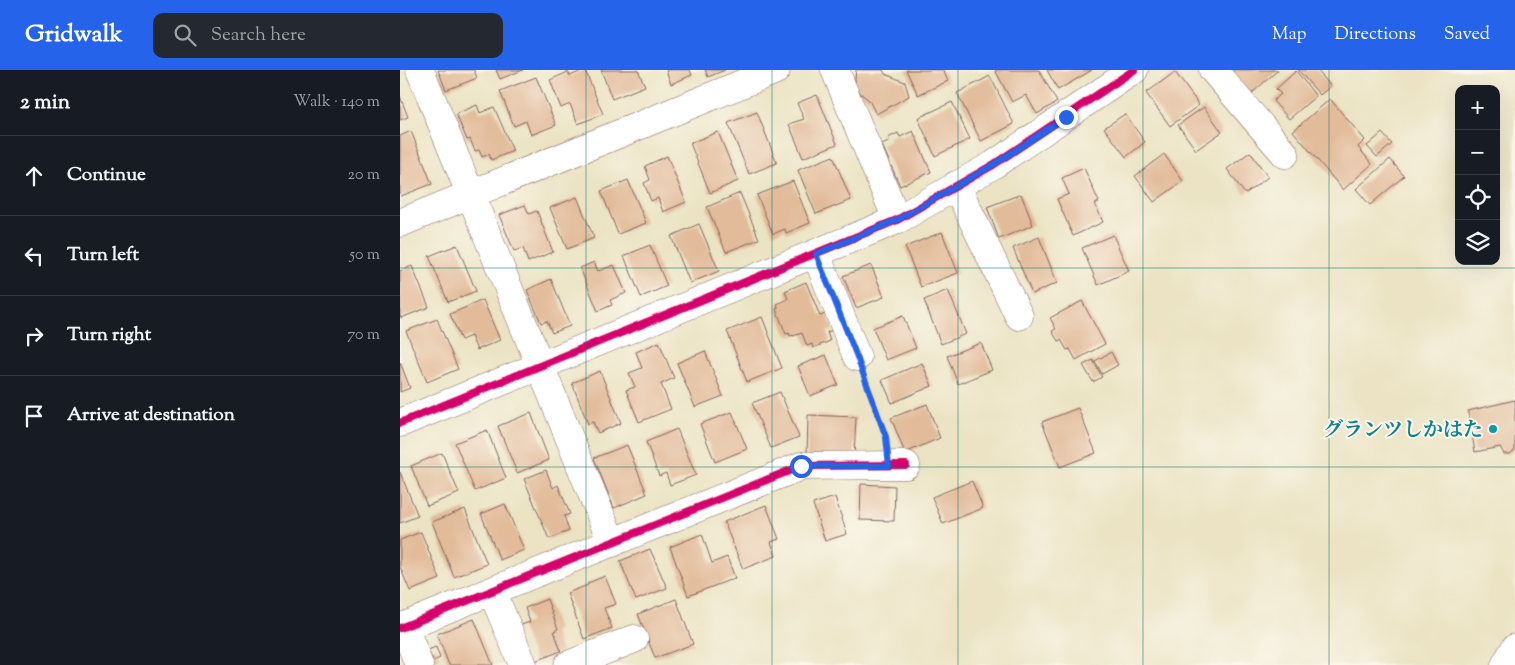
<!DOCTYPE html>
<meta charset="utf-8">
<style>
body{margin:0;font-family:"Sorts Mill Goudy","Noto Serif JP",serif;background:#242831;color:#f1f3f6}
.controls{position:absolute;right:15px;top:15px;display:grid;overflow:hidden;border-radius:10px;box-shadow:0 5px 20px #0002}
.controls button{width:45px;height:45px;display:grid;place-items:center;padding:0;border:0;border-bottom:1px solid #363941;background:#171b24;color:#f1f3f6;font:25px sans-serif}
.stop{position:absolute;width:15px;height:15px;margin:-11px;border:4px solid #2563eb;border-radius:50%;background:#fff}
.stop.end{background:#2563eb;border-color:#fff;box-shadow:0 1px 5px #0008}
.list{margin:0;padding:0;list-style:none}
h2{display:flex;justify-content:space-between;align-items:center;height:65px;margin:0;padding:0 20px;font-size:21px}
h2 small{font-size:16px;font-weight:400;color:#9ea1a6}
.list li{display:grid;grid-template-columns:32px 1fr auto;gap:15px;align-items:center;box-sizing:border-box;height:80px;padding:0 20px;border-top:1px solid #363941}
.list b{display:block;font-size:19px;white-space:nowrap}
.list em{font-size:16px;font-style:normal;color:#9ea1a6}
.icon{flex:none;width:28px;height:28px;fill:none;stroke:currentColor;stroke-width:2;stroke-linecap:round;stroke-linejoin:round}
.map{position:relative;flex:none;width:1115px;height:595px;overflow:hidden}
header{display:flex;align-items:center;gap:30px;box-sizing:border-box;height:70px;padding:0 25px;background:#2563eb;color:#fff}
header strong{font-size:24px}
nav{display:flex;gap:28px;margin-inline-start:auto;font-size:18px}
.search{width:350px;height:45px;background:#242831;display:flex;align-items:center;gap:12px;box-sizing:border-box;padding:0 18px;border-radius:10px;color:#9ea1a6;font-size:19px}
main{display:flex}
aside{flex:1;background:#171b24}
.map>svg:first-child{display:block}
.building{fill:#e2bb9a}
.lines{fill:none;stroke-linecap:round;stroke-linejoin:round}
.minor-casing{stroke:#826460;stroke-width:29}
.tertiary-casing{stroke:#826460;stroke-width:29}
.path{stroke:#826460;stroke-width:3;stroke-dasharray:4 4;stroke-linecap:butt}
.minor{stroke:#fff;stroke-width:28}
.tertiary{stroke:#fff;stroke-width:28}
.cycleway-casing{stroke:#fbf7ec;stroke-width:11}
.cycleway{stroke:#d6006c;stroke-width:8}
.route{stroke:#2563eb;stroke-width:6}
.grid{fill:none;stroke:#0f766e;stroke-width:1;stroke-opacity:0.55}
.culture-dot{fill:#0f9aa8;stroke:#fbf7ec;stroke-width:2}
.labels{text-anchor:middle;stroke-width:4;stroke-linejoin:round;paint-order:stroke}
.culture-label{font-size:20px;font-weight:bold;fill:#0d838f;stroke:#fbf7ec;text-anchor:end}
</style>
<header>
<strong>Gridwalk</strong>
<div class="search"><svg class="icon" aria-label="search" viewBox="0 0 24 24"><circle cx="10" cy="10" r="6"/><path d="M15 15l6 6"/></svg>Search here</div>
<nav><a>Map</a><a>Directions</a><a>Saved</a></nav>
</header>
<main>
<aside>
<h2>2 min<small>Walk · 140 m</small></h2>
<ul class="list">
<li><svg class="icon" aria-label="ahead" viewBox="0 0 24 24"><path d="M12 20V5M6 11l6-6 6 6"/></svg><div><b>Continue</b></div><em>20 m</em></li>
<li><svg class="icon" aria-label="left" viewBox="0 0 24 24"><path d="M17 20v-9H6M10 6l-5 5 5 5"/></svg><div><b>Turn left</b></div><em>50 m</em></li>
<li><svg class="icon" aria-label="right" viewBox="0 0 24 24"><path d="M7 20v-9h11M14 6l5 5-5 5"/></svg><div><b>Turn right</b></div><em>70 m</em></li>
<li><svg class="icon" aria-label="arrive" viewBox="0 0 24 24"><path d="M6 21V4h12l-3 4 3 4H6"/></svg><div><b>Arrive at destination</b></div></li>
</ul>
</aside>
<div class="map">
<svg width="1115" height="595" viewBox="0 0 1115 595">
<rect width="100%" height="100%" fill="#fbf7ec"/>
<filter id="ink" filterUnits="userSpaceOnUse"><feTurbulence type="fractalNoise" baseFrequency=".02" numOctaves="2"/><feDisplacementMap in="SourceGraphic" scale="10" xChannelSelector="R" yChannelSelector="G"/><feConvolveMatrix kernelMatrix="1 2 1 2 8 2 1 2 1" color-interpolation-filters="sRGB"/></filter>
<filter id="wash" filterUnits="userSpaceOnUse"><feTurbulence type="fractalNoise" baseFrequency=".0096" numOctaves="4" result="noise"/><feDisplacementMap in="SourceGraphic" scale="20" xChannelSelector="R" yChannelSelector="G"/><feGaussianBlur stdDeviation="1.12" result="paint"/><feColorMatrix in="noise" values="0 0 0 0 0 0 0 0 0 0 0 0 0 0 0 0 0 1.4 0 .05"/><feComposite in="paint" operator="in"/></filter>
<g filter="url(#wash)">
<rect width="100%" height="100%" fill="#ebe3c3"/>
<g id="blocks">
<path class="building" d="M38,0h36l3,8 -31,12z
M96,0h27l-23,9z
M184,0h1l18,44 -25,10 -8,-20 -9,4 -11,-28 18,-8 2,4z
M201,0h37l7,16 -33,13z
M266,0h24l2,5 -21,9z
M305,0h20l-17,7z
M456,0h27l2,4 20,8 4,14 -33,18 -7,-14 -8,-6 -5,-8 -1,-7z
M506,0h37l5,11 -30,14z
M595,0h44l18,32 -20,12 -11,-19 -14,7z
M647,0h45l-34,20z
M831,0h47l-27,24z
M898,0h19l14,16 -11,9z
M896,1l20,25 -27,23 -16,-18 8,-7 -5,-5z
M775,2l24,33 -29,21 -24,-33z
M590,6l24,48 -33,17 -24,-48z
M136,7l20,48 -25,10 -5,-14 -12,5 -14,-35z
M417,25l20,49 -34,14 -14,-34 15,-5 -7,-16z
M0,26l8,21 -8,3z
M930,29l35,41 -7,7 14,17 -29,26 -50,-59z
M552,32l18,37 -35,17 -17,-38z
M77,35l3,8 14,-6 19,44 -22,9 -2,-6 -7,3 -3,-7 -4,1 -5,-12 -3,1 -11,-26z
M804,37l18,25 -26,18 -18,-25z
M357,42l20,51 -28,11 -21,-51z
M725,44l20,28 -19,15 -22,-29z
M11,61l21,53 -31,12 -1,-3v-57z
M513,61l18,41 -31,14 -18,-41 8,-4 -2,-3 10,-5 2,4z
M318,62l20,49 -28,12 -20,-50z
M982,63l10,11 -15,13 -10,-11z
M850,82l18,25 -23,17 -18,-25z
M764,84l19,27 -29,21 -19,-26z
M267,86l19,46 -23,10 -5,-14 -7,3 -7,-18 6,-3 -5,-14z
M433,86l18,44 -35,14 -18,-44z
M990,89l14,17 -34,29 -14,-16z
M684,98l15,34 -4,2 8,18 -30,14 -16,-37 12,-5 -7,-16z
M228,110l18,43 -28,11 -17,-43z
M393,111l17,42 -24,10 -1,-4 -12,5 -16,-39z
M340,123l19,46 -33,13 -19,-45z
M621,124l12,31 -34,14 -12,-32z
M177,127l17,41 -27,11 -17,-41z
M125,135l4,9 8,-3 16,41 -25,10 -5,-14 -9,3 -15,-36z
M299,154l20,47 -29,12 -19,-47z
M542,162l16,41 -37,14 -16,-40z
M713,165l16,36 -31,14 -16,-37z
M639,167l18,46 -25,11 -19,-46z
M57,175l19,46 -28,11 -19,-46z
M250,175l17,41 -26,11 -17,-41z
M194,192l4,9 16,-6 12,28 -16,7 2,5 -14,6 -18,-43z
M471,195l13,32 -28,11 -13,-32z
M12,196l17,41 -28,11 -1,-3v-44z
M151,209l19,47 -18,7 -5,-12 -6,2 -14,-33z
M406,212l14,34 7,-3 6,17 -6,2 3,9 -17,7 -1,-4 -5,2 -5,-13 -9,3v-1l-3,1 -1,-3 -3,1 -10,-25 2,-1 -1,-4 11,-5 -3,-8z
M548,220l18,44 -25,10 -17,-44z
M83,230l17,40 -23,10 -6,-14 -10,4 -11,-26z
M682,231l23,43 -29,16 -6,-11 -3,1 -6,-10 -3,1 -6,-10 4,-2 -6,-11z
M503,246l13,32 -30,12 -13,-32z
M362,247l20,51 -35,14 -20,-51z
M37,249l21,50 -31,13 -21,-51z
M259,272l15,36 -13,6 10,25 -32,13 -13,-32 9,-3 -6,-14 13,-5 -6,-16z
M581,273l11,27 -34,14 -11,-28z
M305,281l18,45 -28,11 -18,-44z
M711,282l7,13 -16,9 -7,-13z
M426,285l12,30 -28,11 -12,-30z
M693,290l9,17 -9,5 -10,-17z
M0,292l10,26 -10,4z
M522,293l10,23 -40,17 -10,-23z
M200,301l21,52 -23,10 -5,-11 -5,2 -16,-41z
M380,322l19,45 -28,11 -19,-45z
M1115,330v50l-5,4h-6l-4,-7 -25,5 -7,-41z
M527,334l13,34 -35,15 -14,-35z
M678,338l18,45 -36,14 -18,-45z
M332,342l15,37 -32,13 -15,-38z
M131,343l18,47 -32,13 -19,-47z
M408,345l48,2 -2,41 -47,-2z
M277,359l19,46 -26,10 -4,-12 -7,3 -13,-34z
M87,360l19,48 -31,13 -20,-48z
M227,375l20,49 -33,14 -20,-50z
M42,383l17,40 -32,13 -16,-40z
M146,400l7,18 5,-3 12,29 -6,2 5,15 -20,8 -25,-60z
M0,402l18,44 -18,7z
M572,411l11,27 -40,16 -11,-27z
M461,414l34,2 -1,35 -34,-1z
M435,427l12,37 -22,7 -12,-37z
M105,434l19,46 -24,10 -19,-46z
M366,435l13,34 -8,3 5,14 -33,13 -19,-47z
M65,439l22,55 -33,13 -22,-55z
M21,462l19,47 -30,12 -10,-24v-27z
M302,464l10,29 15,-6 8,21 -47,18 -18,-49z
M250,479l17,39 -31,12 -16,-39z
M205,506l11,28 -12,4 8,20 -28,11 -17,-46 21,-8v-2z
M147,529l11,30 -4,2 7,20 -26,10 -14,-36 9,-3 -5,-14z
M276,529l17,45 -38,14 -17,-44z
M74,549l19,46h-44l-12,-31z
M36,577l4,11 -7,3 -5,-11z"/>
</g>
</g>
<g filter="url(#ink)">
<use href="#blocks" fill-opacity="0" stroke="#826460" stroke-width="1"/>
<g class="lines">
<defs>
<path id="minor" d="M435,0l62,150
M813,0l72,84
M556,115l63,131
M0,153l376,-153
M416,184l41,103
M0,353l497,-203 96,-55 141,-95
M92,521l31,74
M4,556l15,39
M0,558l401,-162 105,-1
M168,595l66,-26
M1105,595l10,-17"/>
<path id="tertiary" d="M20,0l192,473"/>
</defs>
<use href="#minor" class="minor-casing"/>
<use href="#tertiary" class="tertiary-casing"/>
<path class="path" d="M467,313l18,54"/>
<use href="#minor" class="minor"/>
<use href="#tertiary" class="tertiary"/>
<defs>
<path id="cycleway" d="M0,353l497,-203 96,-55 141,-95
M0,558l401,-162 105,-1"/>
</defs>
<use href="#cycleway" class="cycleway-casing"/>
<use href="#cycleway" class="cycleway"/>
</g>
</g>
<g class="lines" filter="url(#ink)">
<path class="route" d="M401,396h88l-3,-29 -29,-80 -41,-103 81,-34 96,-55 73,-48"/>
</g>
<path class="grid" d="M186,0v595M372,0v595M558,0v595M743,0v595M929,0v595M0,198h1115M0,397h1115"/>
<circle class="culture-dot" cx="1093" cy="359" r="5"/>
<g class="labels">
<g class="culture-label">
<text x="1083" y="366">グランツしかはた</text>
</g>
</g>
</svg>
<div class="controls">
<button>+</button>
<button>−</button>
<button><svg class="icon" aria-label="locate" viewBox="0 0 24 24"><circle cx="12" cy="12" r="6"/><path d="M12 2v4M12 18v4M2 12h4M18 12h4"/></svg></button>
<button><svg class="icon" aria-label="layers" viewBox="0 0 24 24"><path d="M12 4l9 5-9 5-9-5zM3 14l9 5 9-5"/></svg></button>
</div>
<div class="stop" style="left:401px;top:396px"></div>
<div class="stop end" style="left:666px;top:47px"></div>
</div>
</main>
